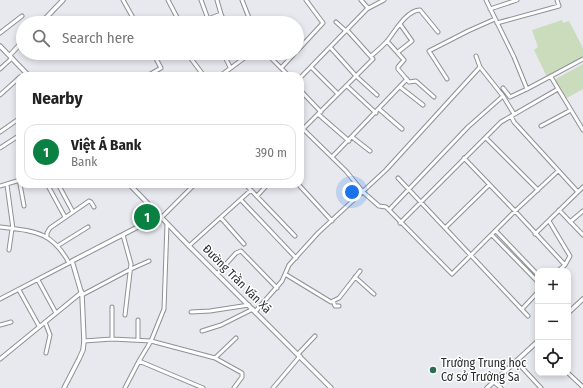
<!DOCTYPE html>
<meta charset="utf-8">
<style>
body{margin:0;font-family:"Fira Sans Condensed",sans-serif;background:#f2f2f2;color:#222}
.controls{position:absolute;right:12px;bottom:12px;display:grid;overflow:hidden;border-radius:8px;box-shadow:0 2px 6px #0003}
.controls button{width:36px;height:36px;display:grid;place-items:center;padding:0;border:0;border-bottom:1px solid #e0e0e0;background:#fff;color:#222;font:20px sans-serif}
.you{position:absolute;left:352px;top:192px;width:14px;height:14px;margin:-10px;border:3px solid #fff;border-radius:50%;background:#1a73e8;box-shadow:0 0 0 6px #1a73e833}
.badge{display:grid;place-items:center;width:26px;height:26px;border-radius:50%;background:#0b8043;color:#fff;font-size:13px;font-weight:700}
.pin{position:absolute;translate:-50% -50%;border:2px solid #fff;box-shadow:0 1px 4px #0006}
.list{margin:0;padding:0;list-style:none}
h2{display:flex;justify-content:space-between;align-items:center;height:52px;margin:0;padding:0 16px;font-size:17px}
h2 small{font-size:13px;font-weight:400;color:#767676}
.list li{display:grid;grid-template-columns:26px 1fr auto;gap:12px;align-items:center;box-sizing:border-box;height:56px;margin:0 8px 8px;padding:0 8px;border:1px solid #e0e0e0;border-radius:12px}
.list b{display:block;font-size:15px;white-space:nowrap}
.list p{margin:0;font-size:13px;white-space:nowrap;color:#767676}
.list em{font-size:13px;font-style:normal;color:#767676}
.icon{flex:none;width:22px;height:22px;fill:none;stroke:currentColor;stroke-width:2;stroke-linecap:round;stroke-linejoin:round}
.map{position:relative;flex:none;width:583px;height:388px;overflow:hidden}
.search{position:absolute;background:#fff;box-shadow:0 2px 6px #0003;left:16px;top:16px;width:288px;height:44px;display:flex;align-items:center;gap:10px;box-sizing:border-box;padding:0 14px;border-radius:22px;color:#767676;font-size:15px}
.panel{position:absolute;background:#fff;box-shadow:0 2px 6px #0003;left:16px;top:72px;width:288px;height:116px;border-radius:12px}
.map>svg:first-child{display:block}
.green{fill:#cadcbc}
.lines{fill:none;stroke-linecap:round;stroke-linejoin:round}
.minor-casing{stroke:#8e9095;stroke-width:5}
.tertiary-casing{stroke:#8e9095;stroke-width:5.5}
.minor{stroke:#fff;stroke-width:3}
.tertiary{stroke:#fff;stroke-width:3.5}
.poi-dot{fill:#2f6a54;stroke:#fff;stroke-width:1.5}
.labels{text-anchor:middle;stroke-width:3;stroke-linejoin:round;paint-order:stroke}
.street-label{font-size:12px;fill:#2a2b2d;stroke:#fff}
.poi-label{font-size:12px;fill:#2a2b2d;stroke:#fff;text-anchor:start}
</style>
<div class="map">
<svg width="583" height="388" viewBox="0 0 583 388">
<rect width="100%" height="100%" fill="#e7e9ef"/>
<path class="green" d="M562,20l1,3 6,-2 14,27v10l-36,19 -13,-27 4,-3 -6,-17z
M583,64v25l-18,10 -11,-19z"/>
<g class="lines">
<defs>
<path id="minor" d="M123,0l13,23
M168,0l12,23
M201,0l7,19 13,-5 4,9
M217,0l4,14
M242,0l9,23
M361,0l7,8
M486,0l28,57 13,32 56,-30
M490,9l27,-9
M336,22l10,9
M497,23l62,-17 -2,-6
M0,33l22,-17
M387,41l17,19 -6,7v2l11,13 7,-1 18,16
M330,47l26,29 21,19
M297,51l26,-28 -17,-23
M398,52l14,-11 -12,-17
M223,53l7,14
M238,53l3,7
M263,53l7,4 19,19
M189,56l15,20
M371,56c6,-5 12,-10 17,-16 7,-9 19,-30 32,-30l18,22
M311,67l27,27
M480,67l23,29 11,18
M281,68l14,-15
M0,69l12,-11
M147,76l14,-8 -8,-15
M220,76l31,-23
M551,77l32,53
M300,78l67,-69 17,-9
M447,79l-18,-28 39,-20 27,-12
M347,86l29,27
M400,87l23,18
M503,88l7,9 17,-8
M300,90l21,22
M0,95l20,-18
M379,109l23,20
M318,114l31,27
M511,116l3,6 64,70
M300,126l46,45 17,21 16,14 7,1 3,3 63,64 63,-63 43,-40
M541,126l30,-16
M303,129l70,-70 -26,-29
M0,132l20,-14
M352,137l18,14
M486,138l52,52
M0,148l20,-13
M332,157l75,-78
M464,158l51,53 50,54
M300,165l1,1
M398,178l130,138
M20,184l4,22
M47,184l18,33
M58,184l15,28
M245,184l50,52
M298,184l34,37
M7,185l6,44
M0,186l20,-6
M257,196l11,-12
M241,200l55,58
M389,210l79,-83 35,-31
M559,210l24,25
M161,218l34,-34
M221,218l23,26
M549,221l21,35 -5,9 -7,6
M570,222l13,-11
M400,223l101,-101 57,-33
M0,227c34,4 52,4 69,36
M445,228l44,-43
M496,231l42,44
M535,234l48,-47
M123,235l8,29 -6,51
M492,235l46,47
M47,236v-3l3,-5 39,-27 2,1 3,5
M59,245l29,-18
M189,246l62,-56
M9,250l3,-21
M217,274l19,-21 5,-2 36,37
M285,274l46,28 8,-4 21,-27
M355,277l19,17
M38,280l18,33
M19,290l20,36
M82,295l49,-26 18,-8
M0,299l71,-37
M333,301l2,5h4
M112,307v32
M568,307l3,3
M522,309l16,-17
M191,312l19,-1 39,-6
M255,312l27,-31 7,-16 29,-32 68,-63 94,-103 -4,-11
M45,322l5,13 -4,18
M0,325l11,-3
M202,331l19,-6 32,-16
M138,340v-20
M84,341l28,-2 39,2 64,17 27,15v4l-8,11
M298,354l17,-18
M215,358l21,-20
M0,359l82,-67
M139,361l64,27
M516,361l25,27
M568,373l15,14
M494,382l7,6
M125,388l14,-27 12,-20 13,-32 3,-85
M273,388l27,-32"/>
<path id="tertiary" d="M41,23l22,-23
M0,46l29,30
M10,55l13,-14
M129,184l60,62 142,142
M568,313l15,-14
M64,388l15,-29 4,-9 1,-9 -2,-46 -10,-34 87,-45
M487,388l51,-47"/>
</defs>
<use href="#minor" class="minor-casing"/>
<use href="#tertiary" class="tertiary-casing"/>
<use href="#minor" class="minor"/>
<use href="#tertiary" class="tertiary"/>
</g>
<circle class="poi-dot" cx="433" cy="370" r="4"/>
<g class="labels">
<g class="street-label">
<text transform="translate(237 279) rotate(45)" y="4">Đường Trần Văn Xã</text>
</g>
<g class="poi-label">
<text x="441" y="367">Trường Trung học<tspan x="441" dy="14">Cơ sở Trường Sa</tspan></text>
</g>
</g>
</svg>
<div class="controls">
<button>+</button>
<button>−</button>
<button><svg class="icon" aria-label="locate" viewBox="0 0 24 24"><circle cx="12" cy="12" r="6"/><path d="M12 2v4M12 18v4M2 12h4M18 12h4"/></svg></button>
</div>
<div class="you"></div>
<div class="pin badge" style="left:147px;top:217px">1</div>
<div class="search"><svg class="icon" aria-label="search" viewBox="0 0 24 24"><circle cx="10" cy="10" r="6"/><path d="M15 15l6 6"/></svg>Search here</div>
<section class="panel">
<h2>Nearby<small></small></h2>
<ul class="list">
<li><span class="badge">1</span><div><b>Việt Á Bank</b><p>Bank</p></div><em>390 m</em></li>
</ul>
</section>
</div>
